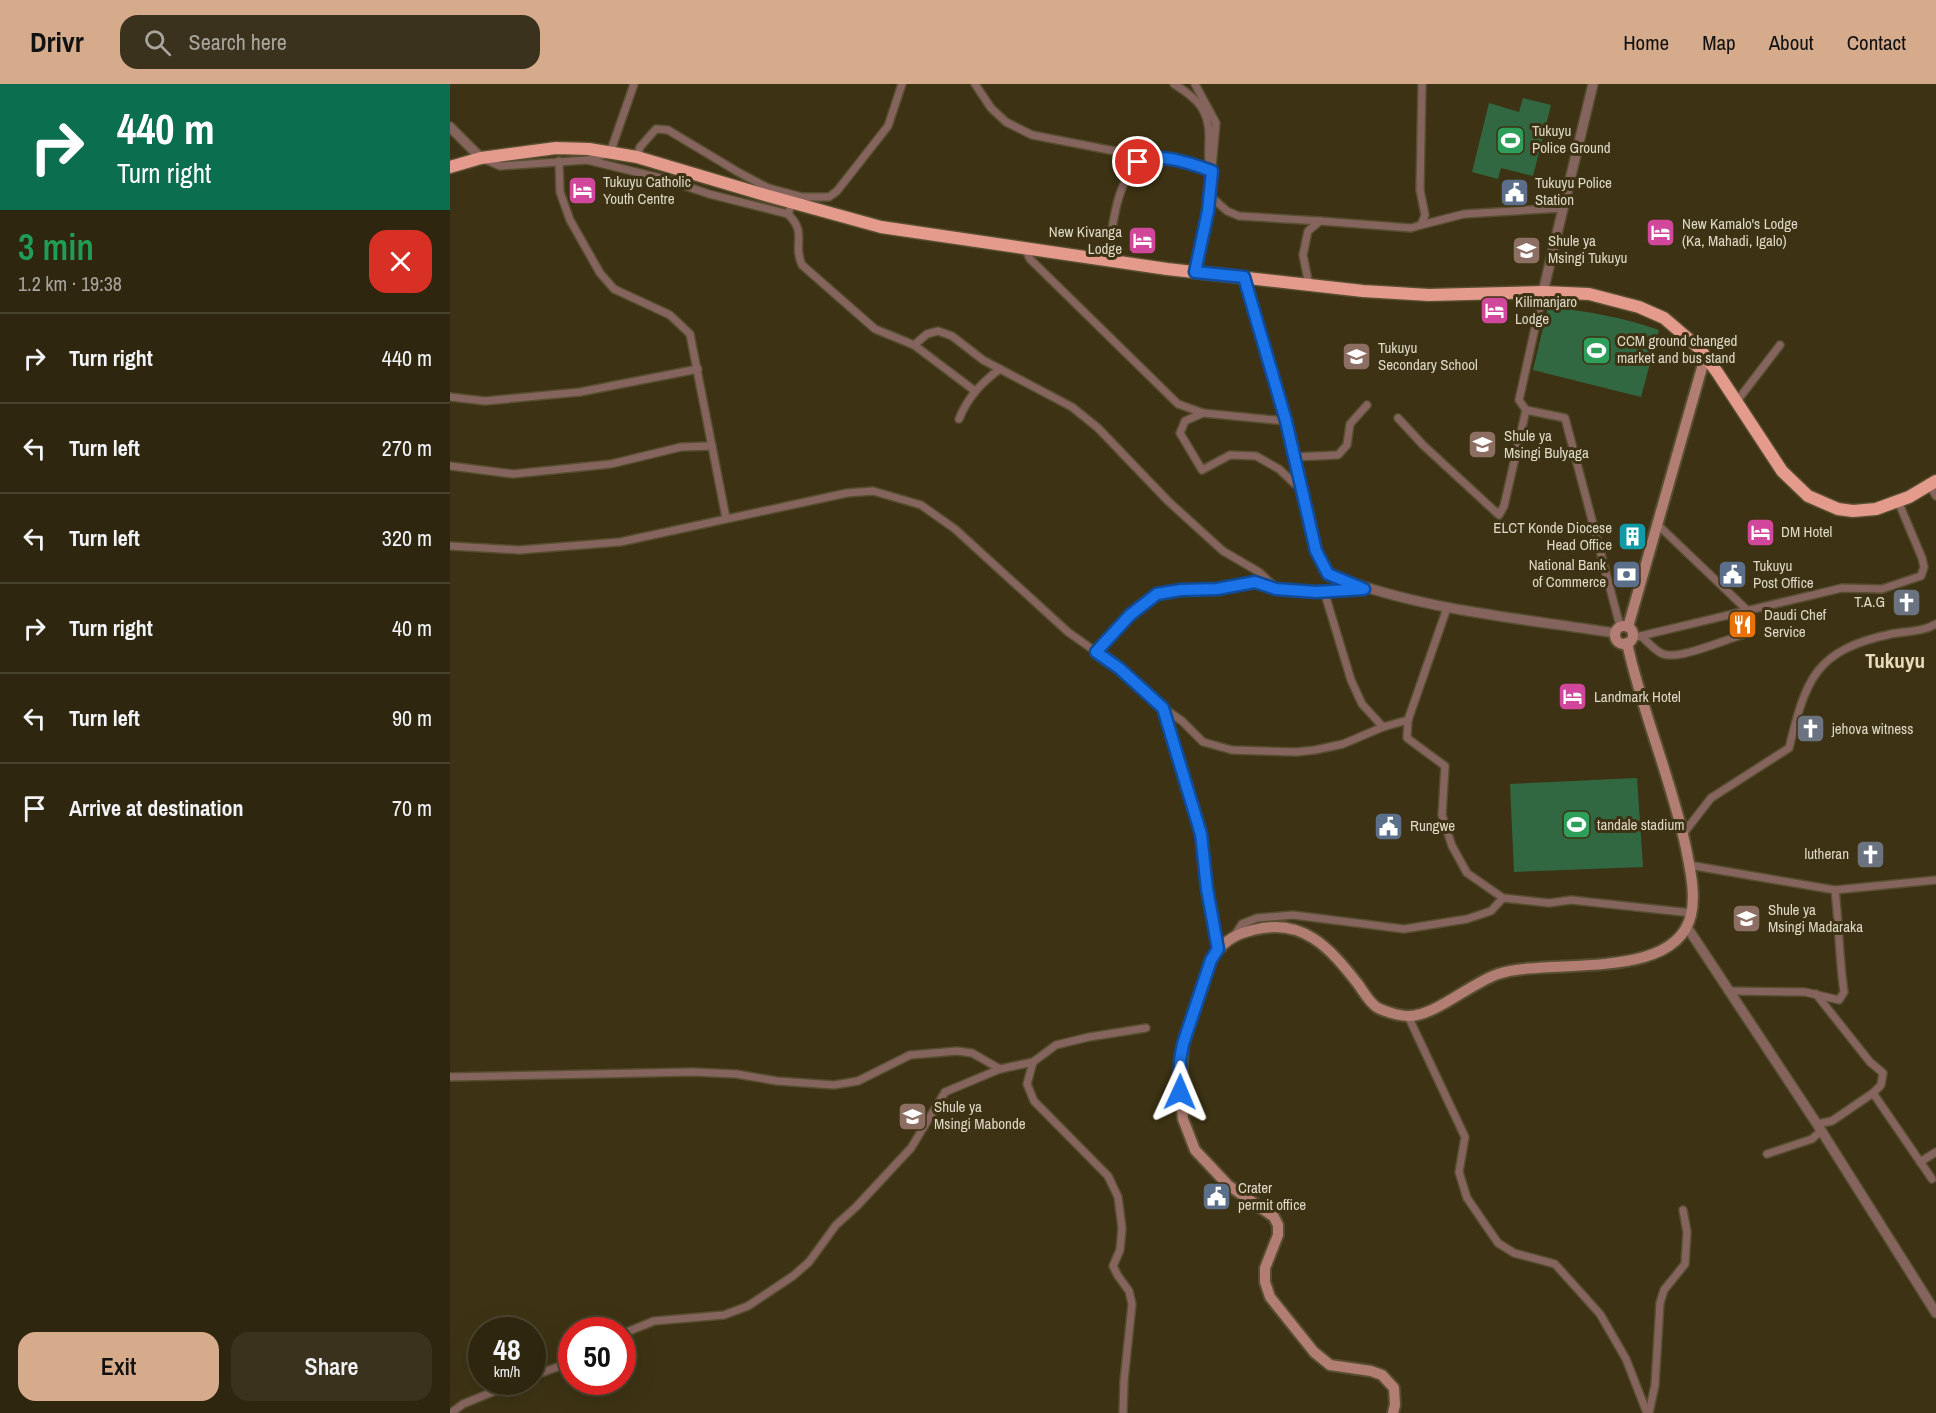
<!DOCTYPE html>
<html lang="en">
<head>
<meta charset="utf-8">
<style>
  body { margin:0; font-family:"Archivo Narrow",sans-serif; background:#3a321d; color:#f1f3f6; height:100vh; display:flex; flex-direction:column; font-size:22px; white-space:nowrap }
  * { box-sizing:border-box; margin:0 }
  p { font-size:20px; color:#a7a59e }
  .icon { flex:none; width:33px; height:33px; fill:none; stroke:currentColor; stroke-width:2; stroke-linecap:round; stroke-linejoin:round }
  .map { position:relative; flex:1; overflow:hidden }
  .sheet { display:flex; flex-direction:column; background:#2e260f; width:450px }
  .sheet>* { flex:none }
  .banner { background:#0b6e4f; color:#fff; overflow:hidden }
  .speed { position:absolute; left:18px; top:1233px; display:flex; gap:12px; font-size:30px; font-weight:700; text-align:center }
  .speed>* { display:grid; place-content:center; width:78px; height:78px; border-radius:50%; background:#2e260f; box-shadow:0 6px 24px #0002,0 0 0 2px #49432f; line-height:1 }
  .speed small { font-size:15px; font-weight:400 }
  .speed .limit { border:9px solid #d22; background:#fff; color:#111 }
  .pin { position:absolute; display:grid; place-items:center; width:51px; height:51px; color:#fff; margin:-26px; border:3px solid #fff; border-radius:50%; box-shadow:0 2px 6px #0007 }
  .me { position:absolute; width:66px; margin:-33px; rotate:1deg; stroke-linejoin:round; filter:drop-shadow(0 0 4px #0008) }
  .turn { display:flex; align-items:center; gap:21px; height:126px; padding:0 18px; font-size:27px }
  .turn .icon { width:78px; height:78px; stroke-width:2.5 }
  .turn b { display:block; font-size:42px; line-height:51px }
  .round { display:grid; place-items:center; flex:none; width:63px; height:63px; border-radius:18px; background:#3a321d }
  .summary { display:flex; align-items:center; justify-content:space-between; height:102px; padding:0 18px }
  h1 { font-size:36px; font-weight:600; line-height:45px; color:#1e9e55 }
  .primary-button { display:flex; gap:12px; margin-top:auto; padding:12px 18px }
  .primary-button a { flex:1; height:69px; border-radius:18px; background:#d6ab8b; color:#111; font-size:24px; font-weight:600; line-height:69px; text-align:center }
  .primary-button a+a { background:#3a321d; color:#f1f3f6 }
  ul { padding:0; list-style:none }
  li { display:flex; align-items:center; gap:18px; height:90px; padding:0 18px; border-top:2px solid #49432f }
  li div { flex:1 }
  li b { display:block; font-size:22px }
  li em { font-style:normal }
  header { display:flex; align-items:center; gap:36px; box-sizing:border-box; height:84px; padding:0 30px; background:#d6ab8b; color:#111 }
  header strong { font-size:28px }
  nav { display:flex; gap:33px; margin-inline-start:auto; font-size:21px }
  .search { width:420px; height:54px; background:#3a321d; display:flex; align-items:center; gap:15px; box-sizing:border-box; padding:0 21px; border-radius:18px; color:#a7a59e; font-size:22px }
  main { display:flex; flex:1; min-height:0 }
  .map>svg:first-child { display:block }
  .green { fill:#326841 }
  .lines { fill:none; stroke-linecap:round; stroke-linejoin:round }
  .minor-casing { stroke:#574e31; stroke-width:10 }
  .tertiary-casing { stroke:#574e31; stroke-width:12 }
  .secondary-casing { stroke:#574e31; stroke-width:14 }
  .trunk-casing { stroke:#574e31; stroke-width:15 }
  .minor { stroke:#85645d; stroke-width:7 }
  .tertiary { stroke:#85645d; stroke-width:9 }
  .secondary { stroke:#b27e73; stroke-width:10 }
  .trunk { stroke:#e49b8c; stroke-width:12 }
  .route-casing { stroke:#114b97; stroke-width:15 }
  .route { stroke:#1a73e8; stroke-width:10 }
  .labels { text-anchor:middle; stroke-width:6; stroke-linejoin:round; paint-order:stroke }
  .poi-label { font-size:15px; fill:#ded9c7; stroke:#3d3314; text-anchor:start }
  .district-label { font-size:21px; font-weight:bold; fill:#e8dcb9; stroke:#3d3314 }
</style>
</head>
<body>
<header>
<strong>Drivr</strong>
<div class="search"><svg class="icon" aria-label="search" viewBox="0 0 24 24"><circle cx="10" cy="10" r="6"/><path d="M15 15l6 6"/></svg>Search here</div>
<nav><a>Home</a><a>Map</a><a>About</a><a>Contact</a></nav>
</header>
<main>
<section class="sheet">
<div class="banner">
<div class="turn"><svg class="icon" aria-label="right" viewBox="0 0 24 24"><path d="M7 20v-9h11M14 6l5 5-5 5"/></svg><div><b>440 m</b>Turn right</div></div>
</div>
<div class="summary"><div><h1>3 min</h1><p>1.2 km · 19:38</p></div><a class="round" style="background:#d93025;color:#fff"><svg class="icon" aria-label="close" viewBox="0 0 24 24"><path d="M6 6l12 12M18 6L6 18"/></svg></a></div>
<ul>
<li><svg class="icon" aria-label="right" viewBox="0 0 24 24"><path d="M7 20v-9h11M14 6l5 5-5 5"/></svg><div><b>Turn right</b></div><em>440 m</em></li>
<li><svg class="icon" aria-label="left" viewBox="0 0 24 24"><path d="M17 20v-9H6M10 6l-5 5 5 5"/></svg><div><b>Turn left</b></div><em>270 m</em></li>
<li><svg class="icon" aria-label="left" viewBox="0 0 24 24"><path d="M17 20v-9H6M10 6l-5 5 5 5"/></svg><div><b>Turn left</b></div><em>320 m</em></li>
<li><svg class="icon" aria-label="right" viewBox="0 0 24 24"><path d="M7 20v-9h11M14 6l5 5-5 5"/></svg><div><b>Turn right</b></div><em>40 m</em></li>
<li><svg class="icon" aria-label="left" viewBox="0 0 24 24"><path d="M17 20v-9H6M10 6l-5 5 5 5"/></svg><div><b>Turn left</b></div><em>90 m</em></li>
<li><svg class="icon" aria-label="arrive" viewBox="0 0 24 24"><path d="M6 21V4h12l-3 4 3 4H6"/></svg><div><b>Arrive at destination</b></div><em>70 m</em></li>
</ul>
<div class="primary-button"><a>Exit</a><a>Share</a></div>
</section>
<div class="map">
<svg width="1486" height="1329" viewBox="0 0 1486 1329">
  <rect width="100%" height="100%" fill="#3d3314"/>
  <g class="green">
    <polygon points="1073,14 1101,21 1083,92 1051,84 1048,95 1022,88 1039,19 1069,28"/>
    <path d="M1098 223C1136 227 1172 233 1209 246L1191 313 1083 286Z"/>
    <polygon points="1187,694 1193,783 1064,788 1060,700"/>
  </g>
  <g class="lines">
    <defs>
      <g id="minor">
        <polyline points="525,0 541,24 556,38 582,51 696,73 737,77 762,87"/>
        <path d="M724 0C748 15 760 26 759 56 759 66 757 75 761 84"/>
        <polyline points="745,0 766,39 758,127 745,188"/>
        <polyline points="187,73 190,63 206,45 218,46 288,88 318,104"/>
        <polyline points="34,75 50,82 137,76 160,69 184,0"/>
        <polyline points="137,76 215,95 259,110 338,130"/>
        <polyline points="109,77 110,108 120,136 150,189 164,205 220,231 240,250 276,434"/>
        <polyline points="315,111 318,104 352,113 379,113 387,107 438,42 452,0"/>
        <polyline points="759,111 777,127 789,132 870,137"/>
        <path d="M342 119 338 130C358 150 342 159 352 181L425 245 464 261 525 307"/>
        <polyline points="971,141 1014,130 1113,124"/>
        <polyline points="574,163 580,175 728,320 753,329 835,337"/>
        <path d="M658 176C662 144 666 90 696 73"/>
        <polyline points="859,201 853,171 858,147 870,137 961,144 971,141 975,131 970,106 972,0"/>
        <polyline points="1093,208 1069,316 1076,326 1115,334 1170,542"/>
        <polyline points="464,261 477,250 488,247 502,252 533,276 622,323 648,344 718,417 773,467 809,488 827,505"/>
        <polyline points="0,313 35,317 130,308 248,285"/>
        <polyline points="1287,317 1330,261"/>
        <polyline points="753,329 735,337 730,349 752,386 780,371 806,372 829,385 845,400 851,401"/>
        <polyline points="948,334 973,361 1049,431 1054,422 1076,326"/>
        <path d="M509 335C518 313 531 299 550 285"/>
        <polyline points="844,373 888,371 897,361 900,340 917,321"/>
        <polyline points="0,382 63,390 161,380 231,363 262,362"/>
        <polyline points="1479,400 1486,412"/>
        <polyline points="0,462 69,466 170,458 397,409 423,407 471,421 505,445 618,548 669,584 713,624 732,637 753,658 782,666 846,668 865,666 893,660 933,643 958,636"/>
        <polyline points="874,507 901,596 912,620 933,643"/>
        <polyline points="997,524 958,636 957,654 995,682 992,731 1002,762 1017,789 1053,814 1099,819 1121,816 1242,829"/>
        <path d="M1191 552C1198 558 1205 567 1213 570 1229 576 1274 556 1292 551L1298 547 1297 526 1207 440"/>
        <polyline points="1182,554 1392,504 1432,505 1471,492 1474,483 1472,474 1448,417"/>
        <polyline points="646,568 680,531 707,510 731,506 767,505 805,498 827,505 866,508 914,505"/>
        <polyline points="713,624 751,750 757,805 768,865"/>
        <path d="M1233 750 1261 714 1339 664C1356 595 1365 566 1441 550 1457 547 1472 548 1486 540"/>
        <polyline points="1239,781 1385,806 1486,796"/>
        <polyline points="785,851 792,840 807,834 843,831 954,845 1017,835 1041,827 1053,814"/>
        <path d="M1278 907 1355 908 1389 916 1394 908C1389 874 1389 840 1385 806"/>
        <polyline points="1366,910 1420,978 1433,989 1431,1001 1423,1009 1382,1037 1367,1040"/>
        <polyline points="958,932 1015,1053 1009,1088 1017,1114 1048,1159 1064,1169 1105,1180 1150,1230 1176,1275 1197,1329"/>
        <polyline points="583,978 577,1000 584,1017 658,1092 668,1113 672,1144 670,1166 663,1182 668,1192 679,1207 682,1220 674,1297 673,1329"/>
        <polyline points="0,993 242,988 286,990 327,997 384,1001 408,997 460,971 507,967 522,969 550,985"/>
        <polyline points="1423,1009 1482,1095"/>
        <polyline points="1317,1070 1362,1055 1371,1047"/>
        <polyline points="1470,1078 1486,1068"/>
        <polyline points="172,1250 204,1237 274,1231 298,1222 343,1192 359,1178 386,1141 406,1123 461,1064 495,1008 550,985 583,978 606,961 639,953 696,944"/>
        <polyline points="82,1292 122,1278"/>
        <polyline points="1,1329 13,1320 67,1298"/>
        <polyline points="1199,1329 1205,1301 1210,1219 1214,1206 1235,1180 1237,1148 1233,1126"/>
      </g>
      <g id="tertiary">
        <polyline points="0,43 31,74"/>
        <path d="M794 193 835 337 866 467 878 490C969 526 1069 534 1165 549"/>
        <polyline points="1093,208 1143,0"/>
        <polyline points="1237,843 1367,1040 1486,1229"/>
      </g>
      <g id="secondary">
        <circle cx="1174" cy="551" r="9"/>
        <polyline points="1178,543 1255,273"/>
        <path d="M943 1329 945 1321 944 1304 932 1291 921 1287 880 1281 864 1268 820 1213 815 1198V1184L828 1151V1141L824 1133 778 1101 745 1066 733 1035 730 1008 733 961 761 876C771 859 784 850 803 846 853 833 880 864 908 900 913 907 920 920 928 924 936 928 950 932 959 932 985 932 1021 899 1048 890 1099 873 1225 899 1241 831 1246 810 1240 785 1236 764 1221 694 1192 628 1177 559"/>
      </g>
      <polyline id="trunk" points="0,83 31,74 106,64 139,65 187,73 315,111 431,143 717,185 913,207 979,211 1093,208 1139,210 1189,223 1214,234 1249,264 1267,288 1332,387 1358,412 1388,425 1403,427 1426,425 1459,413 1486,397"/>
    </defs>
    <use href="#minor" class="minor-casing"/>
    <use href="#tertiary" class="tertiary-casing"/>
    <use href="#secondary" class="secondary-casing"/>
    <use href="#trunk" class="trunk-casing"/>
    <use href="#minor" class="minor"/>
    <use href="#tertiary" class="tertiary"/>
    <use href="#secondary" class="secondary"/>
    <use href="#trunk" class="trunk"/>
  </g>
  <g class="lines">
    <defs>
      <path id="route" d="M688 78C707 67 742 80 762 87L758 127 745 188 794 193 836 337 866 467 878 490 914 505 866 508 826 505 805 498 767 505 731 506 707 510 680 531 646 568 669 584 713 624 751 750 757 805 768 865 761 876 733 960 730 976V1008"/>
    </defs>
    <use href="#route" class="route-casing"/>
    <use href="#route" class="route"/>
  </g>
  <defs>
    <symbol id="stadium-square" viewBox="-11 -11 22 22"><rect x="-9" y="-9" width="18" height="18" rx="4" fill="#2e9e5b" stroke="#3d3314"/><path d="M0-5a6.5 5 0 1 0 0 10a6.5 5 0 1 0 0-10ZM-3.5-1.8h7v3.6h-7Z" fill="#fff"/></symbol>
    <symbol id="hotel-square" viewBox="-11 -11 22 22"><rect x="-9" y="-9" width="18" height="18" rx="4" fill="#d1479c" stroke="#3d3314"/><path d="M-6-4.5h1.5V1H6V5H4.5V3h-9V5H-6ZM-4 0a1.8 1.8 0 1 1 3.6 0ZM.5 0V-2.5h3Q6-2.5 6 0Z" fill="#fff"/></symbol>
    <symbol id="civic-square" viewBox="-11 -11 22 22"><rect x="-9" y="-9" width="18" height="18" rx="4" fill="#5c6f8a" stroke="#3d3314"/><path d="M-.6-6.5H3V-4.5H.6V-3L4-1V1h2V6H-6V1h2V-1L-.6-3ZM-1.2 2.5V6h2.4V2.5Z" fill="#fff"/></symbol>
    <symbol id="school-square" viewBox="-11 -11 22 22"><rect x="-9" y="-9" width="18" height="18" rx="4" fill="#8d6e63" stroke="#3d3314"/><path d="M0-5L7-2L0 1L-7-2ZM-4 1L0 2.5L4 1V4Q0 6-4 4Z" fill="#fff"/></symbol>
    <symbol id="building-square" viewBox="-11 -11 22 22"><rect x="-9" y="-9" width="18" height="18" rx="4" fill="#0f9aa8" stroke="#3d3314"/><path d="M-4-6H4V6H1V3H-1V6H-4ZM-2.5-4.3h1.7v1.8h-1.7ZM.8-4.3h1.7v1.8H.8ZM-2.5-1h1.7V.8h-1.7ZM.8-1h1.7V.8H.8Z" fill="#fff"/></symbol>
    <symbol id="bank-square" viewBox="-11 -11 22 22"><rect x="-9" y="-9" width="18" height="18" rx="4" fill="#5c6f8a" stroke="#3d3314"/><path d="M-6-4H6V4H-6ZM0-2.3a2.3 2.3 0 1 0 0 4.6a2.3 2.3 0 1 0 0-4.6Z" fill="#fff"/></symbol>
    <symbol id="church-square" viewBox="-11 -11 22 22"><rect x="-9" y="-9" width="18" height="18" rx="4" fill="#6b7280" stroke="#3d3314"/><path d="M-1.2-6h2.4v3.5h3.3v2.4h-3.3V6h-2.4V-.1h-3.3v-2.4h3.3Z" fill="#fff"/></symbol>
    <symbol id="restaurant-square" viewBox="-11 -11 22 22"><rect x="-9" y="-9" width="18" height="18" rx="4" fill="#e8710a" stroke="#3d3314"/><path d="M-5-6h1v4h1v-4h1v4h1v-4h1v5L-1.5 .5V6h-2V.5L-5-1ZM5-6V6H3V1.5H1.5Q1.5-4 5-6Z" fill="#fff"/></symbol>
  </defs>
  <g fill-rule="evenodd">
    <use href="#stadium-square" x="1044" y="40" width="33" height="33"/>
    <use href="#hotel-square" x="116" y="90" width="33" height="33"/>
    <use href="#civic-square" x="1048" y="92" width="33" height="33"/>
    <use href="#hotel-square" x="1194" y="132" width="33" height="33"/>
    <use href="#hotel-square" x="676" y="140" width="33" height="33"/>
    <use href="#school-square" x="1060" y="150" width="33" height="33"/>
    <use href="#hotel-square" x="1028" y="210" width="33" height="33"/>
    <use href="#stadium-square" x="1130" y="250" width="33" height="33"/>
    <use href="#school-square" x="890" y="256" width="33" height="33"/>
    <use href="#school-square" x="1016" y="344" width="33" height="33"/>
    <use href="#hotel-square" x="1294" y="432" width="33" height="33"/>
    <use href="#building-square" x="1166" y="436" width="33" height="33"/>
    <use href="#bank-square" x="1160" y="474" width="33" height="33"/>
    <use href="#civic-square" x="1266" y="474" width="33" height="33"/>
    <use href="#church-square" x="1440" y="502" width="33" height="33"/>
    <use href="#restaurant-square" x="1276" y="524" width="33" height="33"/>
    <use href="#hotel-square" x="1106" y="596" width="33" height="33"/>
    <use href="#church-square" x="1344" y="628" width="33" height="33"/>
    <use href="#stadium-square" x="1110" y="724" width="33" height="33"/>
    <use href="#civic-square" x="922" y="726" width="33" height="33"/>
    <use href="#church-square" x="1404" y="754" width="33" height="33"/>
    <use href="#school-square" x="1280" y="818" width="33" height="33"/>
    <use href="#school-square" x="446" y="1016" width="33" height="33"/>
    <use href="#civic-square" x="750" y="1096" width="33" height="33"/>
  </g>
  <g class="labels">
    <g class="poi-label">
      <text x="1082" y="52">Tukuyu<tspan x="1082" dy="17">Police Ground</tspan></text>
      <text x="153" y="103">Tukuyu Catholic<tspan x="153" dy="17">Youth Centre</tspan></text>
      <text x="1085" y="104">Tukuyu Police<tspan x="1085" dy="17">Station</tspan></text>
      <text x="1232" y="145">New Kamalo's Lodge<tspan x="1232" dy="17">(Ka, Mahadi, Igalo)</tspan></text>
      <text x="672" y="153" text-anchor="end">New Kivanga<tspan x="672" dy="17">Lodge</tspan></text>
      <text x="1098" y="162">Shule ya<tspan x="1098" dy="17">Msingi Tukuyu</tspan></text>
      <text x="1065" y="223">Kilimanjaro<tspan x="1065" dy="17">Lodge</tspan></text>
      <text x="1167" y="262">CCM ground changed<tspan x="1167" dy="17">market and bus stand</tspan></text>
      <text x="928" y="269">Tukuyu<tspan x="928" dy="17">Secondary School</tspan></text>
      <text x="1054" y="357">Shule ya<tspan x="1054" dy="17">Msingi Bulyaga</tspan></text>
      <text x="1162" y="449" text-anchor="end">ELCT Konde Diocese<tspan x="1162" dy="17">Head Office</tspan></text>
      <text x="1331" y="453">DM Hotel</text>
      <text x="1156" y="486" text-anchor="end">National Bank<tspan x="1156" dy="17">of Commerce</tspan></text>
      <text x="1303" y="487">Tukuyu<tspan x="1303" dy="17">Post Office</tspan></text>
      <text x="1435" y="523" text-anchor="end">T.A.G</text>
      <text x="1314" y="536">Daudi Chef<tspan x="1314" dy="17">Service</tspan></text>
      <text x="1144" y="618">Landmark Hotel</text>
      <text x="1382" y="650">jehova witness</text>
      <text x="1147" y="746">tandale stadium</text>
      <text x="960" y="747">Rungwe</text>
      <text x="1399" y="775" text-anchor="end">lutheran</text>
      <text x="1318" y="831">Shule ya<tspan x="1318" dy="17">Msingi Madaraka</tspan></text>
      <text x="484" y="1028">Shule ya<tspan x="484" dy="17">Msingi Mabonde</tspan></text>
      <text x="788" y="1109">Crater<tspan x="788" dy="17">permit office</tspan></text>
    </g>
    <g class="district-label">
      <text x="1445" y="584">Tukuyu</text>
    </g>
  </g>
</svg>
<div class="speed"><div>48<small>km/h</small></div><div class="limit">50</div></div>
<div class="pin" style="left:688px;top:78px;background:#d93025"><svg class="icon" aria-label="arrive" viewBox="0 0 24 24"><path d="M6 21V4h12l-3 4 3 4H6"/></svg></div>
<svg class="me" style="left:730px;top:1008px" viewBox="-20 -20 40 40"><path d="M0-17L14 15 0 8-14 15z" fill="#1a73e8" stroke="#fff" stroke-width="4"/></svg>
</div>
</main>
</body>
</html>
